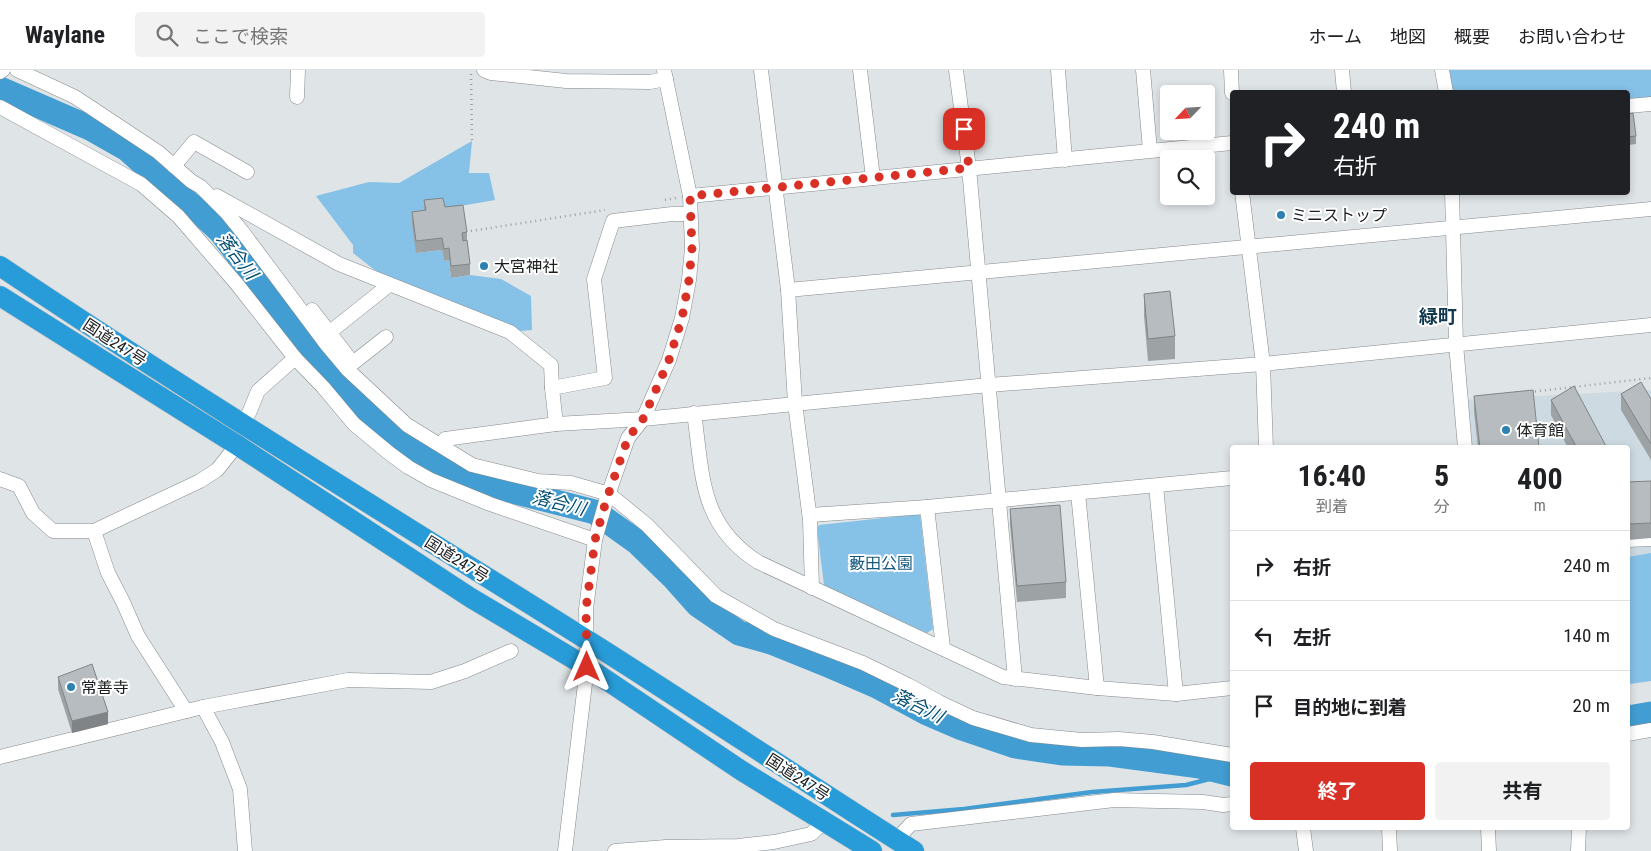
<!DOCTYPE html>
<html lang="ja">
<head>
<meta charset="utf-8">
<style>
  body { margin:0; font-family:"Roboto Condensed","Noto Sans JP",sans-serif; background:#f2f2f2; color:#202124; height:100vh; display:flex; flex-direction:column; font-size:19px; white-space:nowrap }
  * { box-sizing:border-box; margin:0 }
  p { font-size:16px; color:#757577 }
  .icon { flex:none; width:28px; height:28px; fill:none; stroke:currentColor; stroke-width:2; stroke-linecap:round; stroke-linejoin:round }
  .map { position:relative; flex:1; overflow:hidden }
  .drawer { position:absolute; left:1230px; top:375px; width:400px; height:385px; display:flex; flex-direction:column; background:#fff; border-radius:5px; box-shadow:0 2px 8px #0003 }
  .drawer>* { flex:none }
  .hud { position:absolute; left:1230px; top:20px; width:400px; height:105px; border-radius:5px; box-shadow:0 2px 8px #0003; background:#202124; color:#fff; overflow:hidden }
  .needle { width:32px; rotate:245deg }
  .tools { position:absolute; left:1160px; top:15px; display:grid; gap:10px }
  .tools a { display:grid; place-items:center; width:55px; height:55px; border-radius:5px; background:#fff; box-shadow:0 2px 8px #0003; font-size:25px }
  .pin { position:absolute; display:grid; place-items:center; width:42px; height:42px; color:#fff; margin:-21px; border-radius:10px; box-shadow:0 2px 8px #0006 }
  .me { position:absolute; width:55px; margin:-28px; rotate:0deg; stroke-linejoin:round; filter:drop-shadow(0 0 4px #0008) }
  .turn { display:flex; align-items:center; gap:18px; height:105px; padding:0 20px; font-size:22px }
  .turn .icon { width:65px; height:65px; stroke-width:2.5 }
  .turn b { display:block; font-size:35px; line-height:42px }
  .eta { display:flex; justify-content:space-evenly; align-items:center; height:85px; text-align:center }
  .eta b { font-size:30px; font-weight:700; line-height:35px }
  .primary-button { display:flex; gap:10px; margin-top:auto; padding:10px 20px }
  .primary-button a { flex:1; height:58px; border-radius:5px; background:#d93025; color:#fff; font-size:20px; font-weight:700; line-height:58px; text-align:center }
  .primary-button a+a { background:#f2f2f2; color:#202124 }
  ul { padding:0; list-style:none }
  li { display:flex; align-items:center; gap:15px; height:70px; padding:0 20px; border-top:1px solid #e0e0e0 }
  li div { flex:1 }
  li b { display:block; font-size:19px }
  li em { font-style:normal }
  header { display:flex; align-items:center; gap:30px; box-sizing:border-box; height:70px; padding:0 25px; background:#fff; border-bottom:1px solid #e0e0e0 }
  header strong { font-size:24px }
  nav { display:flex; gap:28px; margin-inline-start:auto; font-size:18px }
  .search { width:350px; height:45px; background:#f2f2f2; display:flex; align-items:center; gap:12px; box-sizing:border-box; padding:0 18px; border-radius:5px; color:#757577; font-size:19px }
  .map>svg:first-child { display:block }
  .built { fill:#cedae2 }
  .green { fill:#86c1e8 }
  .lines { fill:none; stroke-linecap:round; stroke-linejoin:round }
  .stream { stroke:#429dd2; stroke-width:4.5 }
  .river { stroke:#429dd2; stroke-width:25 }
  .minor-casing { stroke:#858a8d; stroke-width:15 }
  .highway-casing { stroke:#bfc0c0; stroke-width:21 }
  .path { stroke:#9b9fa1; stroke-width:2.5; stroke-dasharray:1 4; stroke-linecap:butt }
  .minor { stroke:#fff; stroke-width:14 }
  .highway { stroke:#289cd9; stroke-width:20 }
  .wall { fill:#9da2a5 }
  .shaded-wall { fill:#808486 }
  .building { fill:#b7bcc0; stroke:#808486 }
  .route { stroke:#d93025; stroke-width:9; stroke-dasharray:0 16.2 }
  .poi-dot { fill:#2c81b0; stroke:#fff; stroke-width:2 }
  .labels { text-anchor:middle; stroke-width:4; stroke-linejoin:round; paint-order:stroke }
  .poi-label { font-size:16px; fill:#1b1d1e; stroke:#fff; text-anchor:start }
  .street-label { font-size:16px; fill:#1b1d1e; stroke:#fff }
  .park-label { font-size:16px; fill:#16597e; stroke:#fff }
  .water-label { font-size:18px; font-style:italic; fill:#024e72; stroke:#fff }
  .quarter-label { font-size:19px; font-weight:bold; fill:#10384f; stroke:#fff }
</style>
</head>
<body>
<header>
<strong>Waylane</strong>
<div class="search"><svg class="icon" aria-label="search" viewBox="0 0 24 24"><circle cx="10" cy="10" r="6"/><path d="M15 15l6 6"/></svg>ここで検索</div>
<nav><a>ホーム</a><a>地図</a><a>概要</a><a>お問い合わせ</a></nav>
</header>
<div class="map">
<svg width="1651" height="781" viewBox="0 0 1651 781">
  <rect width="100%" height="100%" fill="#dfe4e7"/>
  <polygon class="built" points="1651,320 1651,611 1628,615 1628,378 1470,377 1462,330"/>
  <g class="green">
    <polygon points="1442,0 1651,0 1651,34 1628,36 1628,22 1446,22"/>
    <polygon points="472,71 469,103 489,103 495,130 443,139 416,183 442,180 444,191 449,190 451,208 470,205 501,209 531,226 532,260 510,262 399,219 353,183 353,175 316,126 369,112 399,113"/>
    <polygon points="920,444 933,559 927,563 824,515 817,459 819,455"/>
    <polygon points="1651,483 1651,611 1628,614 1628,487"/>
  </g>
  <g class="lines">
    <polyline class="stream" points="893,745 964,739 1092,722 1186,715 1229,704"/>
    <g class="river">
      <polyline points="0,19 90,58 127,79 181,127 204,146 221,162 335,313 396,367 433,393 481,413 595,442 637,472 673,507 698,535 739,563 771,572 828,595 877,616 927,643 962,658 1015,676 1062,683 1110,684 1200,696 1232,704"/>
      <polyline points="1628,648 1651,644"/>
    </g>
    <defs>
      <g id="minor">
        <polyline points="17,0 75,27 158,82 191,111 201,117 227,143 244,164 327,275 348,300 407,355 472,395 538,411 571,413 609,424 647,455 716,526 774,559 863,593 908,615 939,632 973,648 1031,665 1082,670 1119,669 1153,672 1232,685"/>
        <polyline points="484,0 491,3 566,11 650,12 666,9"/>
        <polyline points="761,0 788,220 795,333 810,450 812,518"/>
        <polyline points="860,0 873,108"/>
        <polyline points="956,0 969,98 1015,609"/>
        <polyline points="1058,0 1065,90"/>
        <polyline points="1143,0 1150,80"/>
        <polyline points="1231,0 1232,23"/>
        <polyline points="1342,0 1344,22"/>
        <polyline points="1442,0 1446,22"/>
        <polyline points="0,2 3,0"/>
        <polyline points="297,27 298,0"/>
        <polyline points="1628,36 1651,34"/>
        <polyline points="0,37 141,114 178,146 236,213 295,288 323,317 354,354 389,383 408,397 431,410 490,434 595,470"/>
        <polyline points="174,96 194,72 247,102"/>
        <polyline points="1242,122 1263,294 1266,378"/>
        <polyline points="1452,122 1456,274 1465,378"/>
        <polyline points="217,126 339,194 510,262 551,295 552,318"/>
        <polyline points="690,126 1232,73"/>
        <polyline points="788,220 1651,139"/>
        <polyline points="312,240 353,293 386,267"/>
        <polyline points="330,262 389,215"/>
        <path d="M694 343C703 405 699 454 758 492L1003 607 1097 618 1176 624 1232 618"/>
        <polyline points="242,353 249,343 258,321 295,288"/>
        <polyline points="556,354 552,318 605,308 594,209 613,151 672,144 690,144"/>
        <polyline points="445,369 556,354 643,349 989,315 1263,294 1651,255"/>
        <polyline points="0,409 19,416 33,443 53,461 94,461 200,411 217,400 237,375"/>
        <polyline points="1156,416 1176,624"/>
        <polyline points="1078,423 1097,618"/>
        <polyline points="927,437 943,578"/>
        <polyline points="810,445 927,437 1232,408"/>
        <polyline points="94,461 108,503 123,532 138,566 186,641"/>
        <polyline points="1628,470 1651,469"/>
        <polyline points="203,637 222,672 240,719 245,781"/>
        <polyline points="1628,664 1651,660"/>
        <polyline points="0,687 203,637 348,610 431,612 465,601 511,581"/>
        <polyline points="1303,758 1306,781"/>
        <polyline points="1389,758 1390,781"/>
        <polyline points="1488,758 1489,781"/>
        <polyline points="896,770 911,754 1114,730 1203,732 1223,735 1232,734"/>
        <polyline points="565,781 587,597 586,539 595,470 606,431 628,368 643,349 669,290 682,248 689,210 692,178 690,126 664,0"/>
        <polyline points="615,781 666,777 738,776 774,772 811,764 825,751"/>
        <polyline points="1578,781 1579,758"/>
      </g>
      <g id="highway">
        <path d="M0 196C192 325 388 445 584 568 695 638 803 711 914 781"/>
        <polyline points="0,226 237,375 471,528 587,597 742,701 872,781"/>
      </g>
    </defs>
    <use href="#minor" class="minor-casing"/>
    <use href="#highway" class="highway-casing"/>
    <g class="path">
      <polyline points="471,4 472,71"/>
      <polyline points="665,130 676,128"/>
      <polyline points="471,161 605,140"/>
      <polyline points="1530,322 1651,308"/>
    </g>
    <use href="#minor" class="minor"/>
    <use href="#highway" class="highway"/>
  </g>
  <g class="wall">
    <polygon points="1628,44 1636,66 1636,74 1628,75"/>
    <polygon points="424,130 445,137 467,162 467,170 470,194 470,205 451,208 449,190 444,191 442,180 416,183 412,154 412,142 424,140"/>
    <polygon points="1144,224 1175,266 1175,289 1148,291 1144,246"/>
    <polygon points="1621,324 1651,329 1651,390 1621,340"/>
    <polygon points="1474,326 1539,378 1478,378 1474,342"/>
    <polygon points="1551,330 1607,378 1568,378 1551,345"/>
    <polygon points="1651,411 1651,468 1628,470 1628,412"/>
    <polygon points="1010,439 1066,512 1066,528 1017,532 1010,455"/>
    <polygon points="58,607 108,654 72,663 58,619"/>
  </g>
  <polygon class="shaded-wall" points="108,642 108,654 72,663 72,651"/>
  <g class="building">
    <polygon points="1633,43 1636,66 1628,67 1628,44"/>
    <polygon points="443,128 445,137 463,135 467,162 462,163 463,171 467,170 470,194 451,196 449,178 444,179 442,168 416,171 412,142 426,140 424,130"/>
    <polygon points="1170,221 1175,266 1148,269 1144,224"/>
    <polygon points="1641,312 1651,329 1651,374 1621,324"/>
    <polygon points="1574,316 1607,378 1577,378 1551,330"/>
    <polygon points="1533,320 1539,378 1480,378 1474,326"/>
    <polygon points="1651,411 1651,453 1628,454 1628,412"/>
    <polygon points="1060,435 1066,512 1017,516 1010,439"/>
    <polygon points="92,594 108,642 72,651 58,607"/>
  </g>
  <g class="lines">
    <polyline class="route" points="587,597 586,539 595,470 606,431 628,368 643,349 669,290 682,248 689,210 692,178 690,126 969,98 964,59"/>
  </g>
  <g class="poi-dot">
    <circle cx="1281" cy="145" r="5"/>
    <circle cx="484" cy="196" r="5"/>
    <circle cx="1506" cy="360" r="5"/>
    <circle cx="71" cy="617" r="5"/>
  </g>
  <g class="labels">
    <g class="poi-label">
      <text x="1291" y="151">ミニストップ</text>
      <text x="494" y="202">大宮神社</text>
      <text x="1516" y="366">体育館</text>
      <text x="81" y="623">常善寺</text>
    </g>
    <g class="street-label">
      <text transform="translate(115 272) rotate(33)" y="6">国道247号</text>
      <text transform="translate(457 489) rotate(32)" y="6">国道247号</text>
      <text transform="translate(798 707) rotate(33)" y="6">国道247号</text>
    </g>
    <g class="park-label">
      <text x="881" y="499">藪田公園</text>
    </g>
    <g class="water-label">
      <text transform="translate(237 186) rotate(52)" y="6">落合川</text>
      <text transform="translate(559 433) rotate(14)" y="6">落合川</text>
      <text transform="translate(918 636) rotate(26)" y="6">落合川</text>
    </g>
    <g class="quarter-label">
      <text x="1438" y="253">緑町</text>
    </g>
  </g>
</svg>
<div class="tools">
<a><svg class="needle" viewBox="-14 -14 28 28"><path d="M0-13l5 13h-10z" fill="#e53935"/><path d="M0 13l5-13h-10z" fill="#757577"/></svg></a>
<a><svg class="icon" aria-label="search" viewBox="0 0 24 24"><circle cx="10" cy="10" r="6"/><path d="M15 15l6 6"/></svg></a>
</div>
<div class="pin" style="left:964px;top:59px;background:#d93025"><svg class="icon" aria-label="arrive" viewBox="0 0 24 24"><path d="M6 21V4h12l-3 4 3 4H6"/></svg></div>
<svg class="me" style="left:587px;top:597px" viewBox="-20 -20 40 40"><path d="M0-17L14 15 0 8-14 15z" fill="#d93025" stroke="#fff" stroke-width="4"/></svg>
<div class="hud">
<div class="turn"><svg class="icon" aria-label="right" viewBox="0 0 24 24"><path d="M7 20v-9h11M14 6l5 5-5 5"/></svg><div><b>240 m</b>右折</div></div>
</div>
<section class="drawer">
<div class="eta">
<div><b>16:40</b><p>到着</p></div>
<div><b>5</b><p>分</p></div>
<div><b>400</b><p>m</p></div>
</div>
<ul>
<li><svg class="icon" aria-label="right" viewBox="0 0 24 24"><path d="M7 20v-9h11M14 6l5 5-5 5"/></svg><div><b>右折</b></div><em>240 m</em></li>
<li><svg class="icon" aria-label="left" viewBox="0 0 24 24"><path d="M17 20v-9H6M10 6l-5 5 5 5"/></svg><div><b>左折</b></div><em>140 m</em></li>
<li><svg class="icon" aria-label="arrive" viewBox="0 0 24 24"><path d="M6 21V4h12l-3 4 3 4H6"/></svg><div><b>目的地に到着</b></div><em>20 m</em></li>
</ul>
<div class="primary-button"><a>終了</a><a>共有</a></div>
</section>
</div>
</body>
</html>
